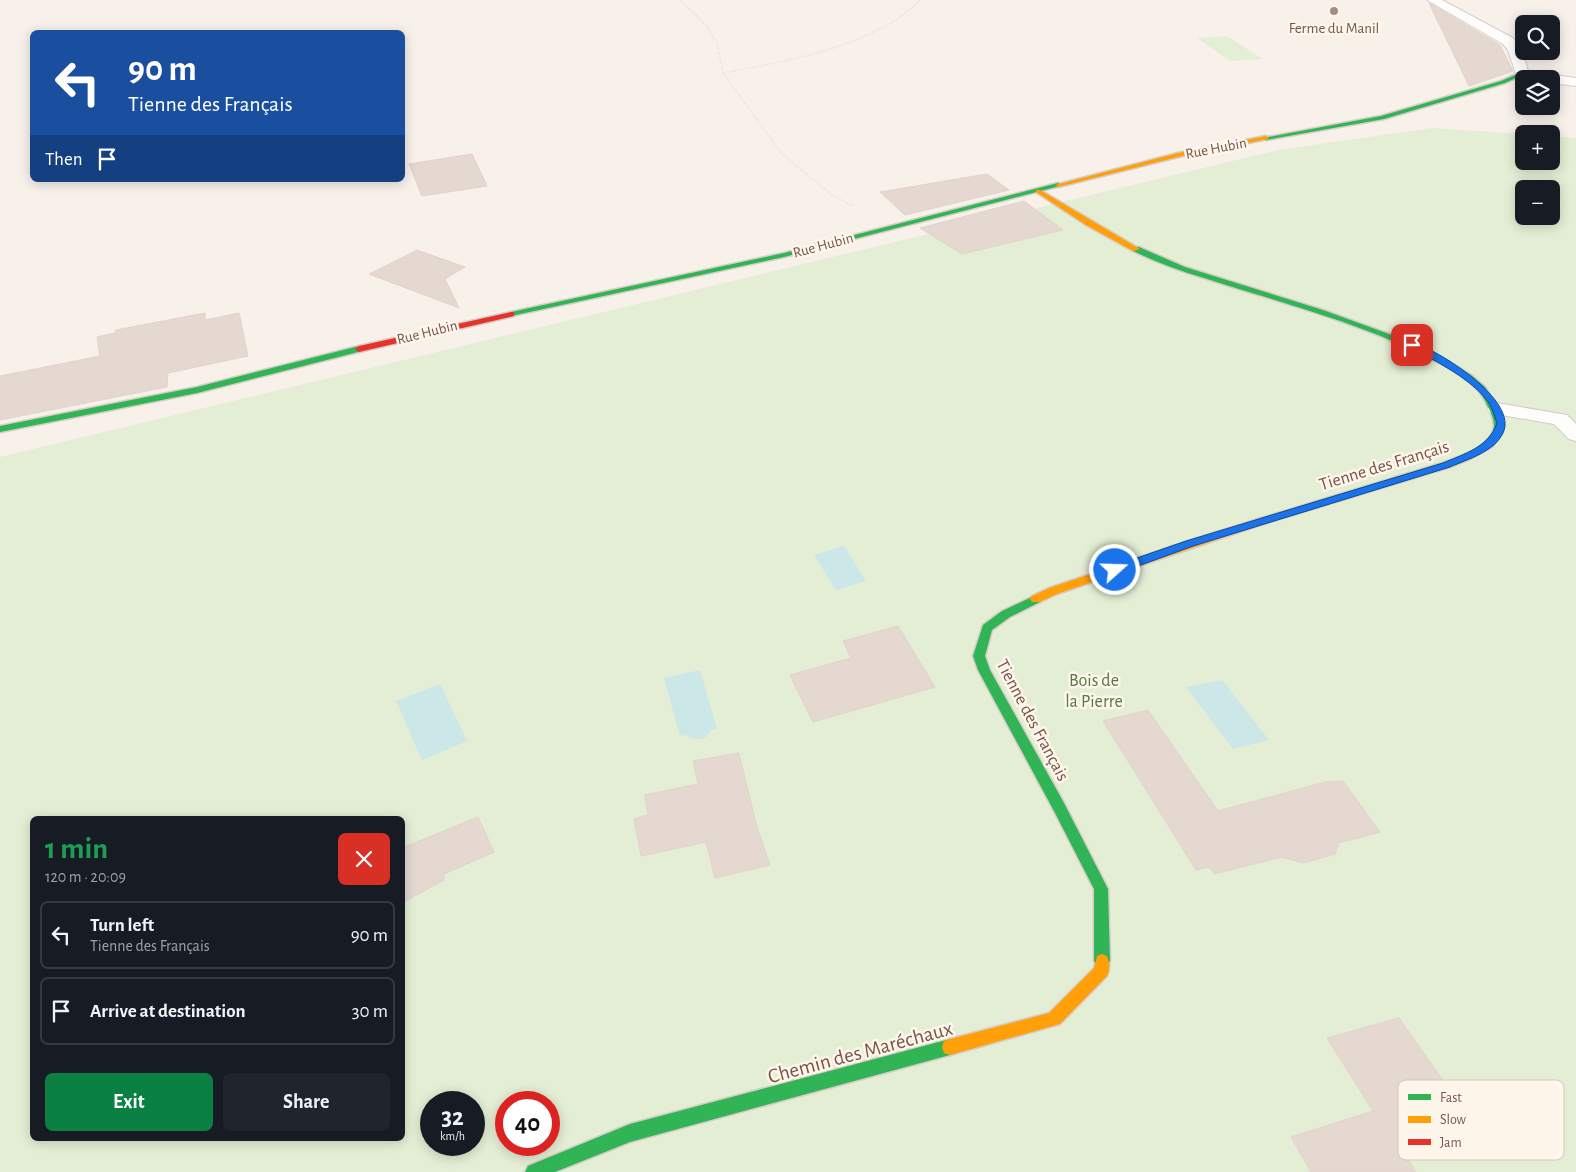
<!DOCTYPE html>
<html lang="en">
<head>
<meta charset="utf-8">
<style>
  body { margin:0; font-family:"Alegreya Sans",sans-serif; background:#20242c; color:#f1f3f6; height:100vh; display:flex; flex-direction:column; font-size:19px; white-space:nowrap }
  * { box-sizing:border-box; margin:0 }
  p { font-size:16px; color:#9ea1a6 }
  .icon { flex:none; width:28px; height:28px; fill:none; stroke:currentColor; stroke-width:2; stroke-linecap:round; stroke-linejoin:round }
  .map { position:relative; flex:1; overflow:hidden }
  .details { position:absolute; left:30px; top:816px; width:375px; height:325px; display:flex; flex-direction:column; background:#171b24; border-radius:8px; box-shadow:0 2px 12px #0003 }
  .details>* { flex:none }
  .guide { position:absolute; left:30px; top:30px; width:375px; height:152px; border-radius:8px; box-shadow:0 2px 12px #0003; background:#1a4fa0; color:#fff; overflow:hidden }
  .controls { position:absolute; left:1515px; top:15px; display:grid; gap:10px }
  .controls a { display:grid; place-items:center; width:45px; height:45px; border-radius:8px; background:#171b24; box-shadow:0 2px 12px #0003; font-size:25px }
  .speed { position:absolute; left:420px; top:1091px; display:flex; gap:10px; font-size:25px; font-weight:700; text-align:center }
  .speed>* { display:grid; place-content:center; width:65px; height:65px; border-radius:50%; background:#171b24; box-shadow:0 2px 12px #0003; line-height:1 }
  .speed small { font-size:12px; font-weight:400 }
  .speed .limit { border:8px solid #d22; background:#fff; color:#111 }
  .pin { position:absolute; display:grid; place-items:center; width:42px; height:42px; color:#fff; margin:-21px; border-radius:10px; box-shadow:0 2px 8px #0006 }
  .me { position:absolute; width:55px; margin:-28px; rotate:70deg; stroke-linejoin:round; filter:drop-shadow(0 0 4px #0008) }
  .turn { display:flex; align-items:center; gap:18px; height:105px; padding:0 15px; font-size:22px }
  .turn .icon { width:65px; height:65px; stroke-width:2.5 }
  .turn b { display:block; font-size:35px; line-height:42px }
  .then { display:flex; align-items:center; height:48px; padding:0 15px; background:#0003; gap:10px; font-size:19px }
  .round { display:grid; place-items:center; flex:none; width:52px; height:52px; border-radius:8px; background:#20242c }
  .overview { display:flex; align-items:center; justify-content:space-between; height:85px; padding:0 15px }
  h1 { font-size:30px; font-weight:600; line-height:38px; color:#1e9e55 }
  .action { display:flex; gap:10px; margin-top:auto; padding:10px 15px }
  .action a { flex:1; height:58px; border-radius:8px; background:#0b8043; color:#fff; font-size:20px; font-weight:600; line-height:58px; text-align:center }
  .action a+a { background:#20242c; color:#f1f3f6 }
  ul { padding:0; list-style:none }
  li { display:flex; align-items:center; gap:15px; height:68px; margin:0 10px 8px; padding:0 5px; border:2px solid #363941; border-radius:8px }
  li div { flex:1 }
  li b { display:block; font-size:19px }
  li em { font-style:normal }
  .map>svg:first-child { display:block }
  .green { fill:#e4eed4; fill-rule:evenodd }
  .water { fill:#cbe7e8 }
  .building { fill:#e4d8d1; stroke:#e0d3cc }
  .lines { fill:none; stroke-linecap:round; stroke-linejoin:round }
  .lane-casing { stroke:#d6ccc6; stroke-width:2 }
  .street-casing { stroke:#d6ccc6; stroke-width:2 }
  .fast-casing { stroke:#d6ccc6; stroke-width:3 }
  .slow-casing { stroke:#d6ccc6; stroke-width:3 }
  .jam-casing { stroke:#d6ccc6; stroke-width:3 }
  .path { stroke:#dad0cd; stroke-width:2; stroke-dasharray:0.5 2; stroke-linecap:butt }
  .lane { fill:#fefdfc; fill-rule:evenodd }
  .street { fill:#fefdfc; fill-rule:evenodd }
  .fast { fill:#30b455; fill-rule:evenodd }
  .slow { fill:#ff9f0a; fill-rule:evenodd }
  .jam { fill:#e5322d; fill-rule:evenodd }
  .route { fill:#1a73e8; stroke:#114b97 }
  .poi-dot { fill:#a38c81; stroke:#fff6eb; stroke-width:2 }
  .labels { text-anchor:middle; stroke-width:5; stroke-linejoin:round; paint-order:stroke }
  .far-poi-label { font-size:15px; fill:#765649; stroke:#fff6eb }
  .far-street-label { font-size:15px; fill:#765649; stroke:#fff6eb }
  .street-label { font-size:18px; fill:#765649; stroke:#fff6eb }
  .park-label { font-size:18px; fill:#567c41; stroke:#fff6eb }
  .near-street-label { font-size:21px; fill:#765649; stroke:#fff6eb }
  .key { fill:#fff6eb; stroke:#d6c6ba; stroke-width:1 }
  .key-label { font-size:14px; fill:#765649 }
</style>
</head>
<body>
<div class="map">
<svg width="1576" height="1172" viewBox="0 0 1576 1172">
  <rect width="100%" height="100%" fill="#f7f1ea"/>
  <g class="green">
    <polygon points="1227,36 1262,59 1230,61 1197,38"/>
    <path d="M1432 128 1524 134V161H1551V136L1576 138V1172H0V457L1278 150ZM1524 189H1551V216H1524ZM32 819H402V1139H32ZM431 1102H474V1145H431ZM506 1102H549V1145H506Z"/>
  </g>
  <g class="water">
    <polygon points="844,546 866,581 836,590 814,555"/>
    <path d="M700 670 717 729 711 730C705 742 696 741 686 735L680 736 664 678Z"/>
    <polygon points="1222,680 1269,740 1233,749 1186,687"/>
    <polygon points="440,684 467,741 422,760 396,701"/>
  </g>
  <g class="building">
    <polygon points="1429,3 1500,45 1513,71 1469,86"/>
    <polygon points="472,154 487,186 422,196 409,164"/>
    <polygon points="987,174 1009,190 905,215 880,192"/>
    <polygon points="1024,201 1063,230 962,254 920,228"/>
    <polygon points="417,250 465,267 445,279 459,308 369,274"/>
    <polygon points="205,313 205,320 239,313 248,356 168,373 167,387 0,420 0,376 100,356 97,337 115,333 116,330"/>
    <polygon points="898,626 935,687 813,722 790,675 851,658 843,641"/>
    <polygon points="1148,710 1218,811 1325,782 1343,781 1380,832 1339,843 1335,854 1304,863 1282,857 1215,874 1209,867 1196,870 1103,721"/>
    <polygon points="739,753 757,827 770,865 715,878 706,842 641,856 634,819 648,815 645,795 698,784 693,761"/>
    <polygon points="478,817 494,852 444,874 444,880 402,903 402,848"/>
    <polygon points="1399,1018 1469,1117 1396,1140 1416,1172 1311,1172 1291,1137 1373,1111 1327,1038"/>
  </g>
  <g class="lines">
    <defs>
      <polygon id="lane" points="1497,403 1567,415 1576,424 1576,441 1569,439 1554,424 1490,413 1487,409 1490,405"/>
      <polygon id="street" points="1427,0 1442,0 1513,38 1522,50 1528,71 1576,78 1576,86 1551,83 1551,79 1517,77 1508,50 1503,44"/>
      <g id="fast">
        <polygon points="1520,73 1525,74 1505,83 1384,119 1266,140 1263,138 1381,116 1501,81"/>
        <polygon points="1058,183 1061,185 1060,186 784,257 511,316 507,314 511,312 784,253"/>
        <path d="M1133 247H1139L1185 267 1323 310 1403 339 1443 358 1471 375 1485 387 1502 416 1504 427 1499 438 1493 446 1472 458 1450 467 1260 525H1252L1251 523 1252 521 1442 463C1458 457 1482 451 1491 435 1497 426 1493 416 1488 407 1485 400 1481 393 1476 388 1459 371 1435 361 1415 351 1347 319 1275 301 1204 278 1180 271 1156 262 1133 251Z"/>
        <polygon points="359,346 363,349 362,351 197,393 0,432 0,426 197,387"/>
        <polygon points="1036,595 1042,599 1040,602 1010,617 992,630 985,656 990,670 1064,803 1108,889 1110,961 1107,966 1102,968 1097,966 1094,961 1094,889 1054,811 978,670 973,656 983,625 1002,611"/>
        <polygon points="950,1039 956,1041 958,1047 956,1053 950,1055 630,1142 555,1172 525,1172 528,1166 630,1124"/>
      </g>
      <g id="slow">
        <polygon points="1266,136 1269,138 1268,139 1178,157 1058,187 1055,185 1178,153"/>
        <polygon points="1036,190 1040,190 1140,249 1133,251 1086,225 1036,192"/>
        <polygon points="1256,520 1261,523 1260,525 1057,594 1040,602 1032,602 1030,599 1032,596 1049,588 1185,542"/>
        <path d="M1102 954 1107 956C1110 963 1110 969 1107 976L1060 1024 950 1055 944 1053 942 1047 944 1041 950 1039 1049 1013 1094 968 1097 956Z"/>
      </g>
      <polygon id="jam" points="511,312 514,312 514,316 359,352 355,349 359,346"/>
    </defs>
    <use href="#lane" class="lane-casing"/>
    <use href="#street" class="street-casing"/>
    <use href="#fast" class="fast-casing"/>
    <use href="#slow" class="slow-casing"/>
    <use href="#jam" class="jam-casing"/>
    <g class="path">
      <polyline points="680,0 706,25 717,44 723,73 781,153 832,195 853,206"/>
      <path d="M723 73C781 62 843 52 894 21 904 15 912 7 921 0"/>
    </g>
    <use href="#lane" class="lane"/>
    <use href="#street" class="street"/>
    <use href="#fast" class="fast"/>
    <use href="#slow" class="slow"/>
    <use href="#jam" class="jam"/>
  </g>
  <path class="route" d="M1412 342C1438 350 1519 400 1503 433 1494 452 1468 459 1450 467L1193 546 1119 573H1111L1110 570 1111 567 1186 541 1443 463C1464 454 1489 447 1497 423 1494 415 1492 406 1486 399 1468 377 1434 360 1409 347V343Z"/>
  <circle class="poi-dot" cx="1334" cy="11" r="5"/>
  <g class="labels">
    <g class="far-poi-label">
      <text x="1334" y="33">Ferme du Manil</text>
    </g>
    <g class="far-street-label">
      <text transform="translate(1216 148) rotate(-11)" y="5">Rue Hubin</text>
      <text transform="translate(823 245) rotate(-15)" y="5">Rue Hubin</text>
      <text transform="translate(427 332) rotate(-14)" y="5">Rue Hubin</text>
    </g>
    <g class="street-label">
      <text transform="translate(1384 465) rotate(-17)" y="6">Tienne des Français</text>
      <text transform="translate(1033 720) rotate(62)" y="6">Tienne des Français</text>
    </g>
    <g class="park-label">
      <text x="1094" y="686">Bois de<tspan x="1094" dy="21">la Pierre</tspan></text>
    </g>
    <g class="near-street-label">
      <text transform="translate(860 1052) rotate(-15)" y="7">Chemin des Maréchaux</text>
    </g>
  </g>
  <rect x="1398" y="1080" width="166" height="80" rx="8" class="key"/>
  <rect x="1408" y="1094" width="23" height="6" fill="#30b455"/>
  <rect x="1408" y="1116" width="23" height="7" fill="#ff9f0a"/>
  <rect x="1408" y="1139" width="23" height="6" fill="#e5322d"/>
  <g class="key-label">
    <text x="1440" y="1102">Fast</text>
    <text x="1440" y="1124">Slow</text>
    <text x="1440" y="1147">Jam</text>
  </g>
</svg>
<div class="controls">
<a><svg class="icon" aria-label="search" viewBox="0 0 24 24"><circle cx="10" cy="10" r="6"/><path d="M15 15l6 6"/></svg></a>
<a><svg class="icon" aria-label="layers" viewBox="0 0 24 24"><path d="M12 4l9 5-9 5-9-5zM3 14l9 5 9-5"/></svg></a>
<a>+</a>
<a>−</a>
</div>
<div class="speed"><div>32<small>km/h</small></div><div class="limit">40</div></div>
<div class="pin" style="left:1412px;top:345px;background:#d93025"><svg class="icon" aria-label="arrive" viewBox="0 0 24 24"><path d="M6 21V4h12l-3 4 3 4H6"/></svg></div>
<svg class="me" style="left:1115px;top:570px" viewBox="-20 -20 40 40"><circle r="17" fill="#1a73e8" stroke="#fff" stroke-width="3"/><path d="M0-11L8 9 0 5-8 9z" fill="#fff"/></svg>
<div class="guide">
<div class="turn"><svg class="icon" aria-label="left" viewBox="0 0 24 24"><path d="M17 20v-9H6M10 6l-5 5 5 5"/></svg><div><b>90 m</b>Tienne des Français</div></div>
<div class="then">Then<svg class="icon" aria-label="arrive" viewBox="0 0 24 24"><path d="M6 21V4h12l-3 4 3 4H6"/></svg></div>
</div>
<section class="details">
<div class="overview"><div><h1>1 min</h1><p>120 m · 20:09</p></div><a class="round" style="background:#d93025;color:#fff"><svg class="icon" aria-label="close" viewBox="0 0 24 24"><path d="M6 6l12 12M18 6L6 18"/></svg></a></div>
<ul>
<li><svg class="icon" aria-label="left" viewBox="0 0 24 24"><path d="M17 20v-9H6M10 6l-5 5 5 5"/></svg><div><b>Turn left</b><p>Tienne des Français</p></div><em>90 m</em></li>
<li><svg class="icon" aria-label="arrive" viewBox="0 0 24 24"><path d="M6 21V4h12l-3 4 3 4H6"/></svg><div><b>Arrive at destination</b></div><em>30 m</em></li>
</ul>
<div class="action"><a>Exit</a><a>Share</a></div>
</section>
</div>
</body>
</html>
